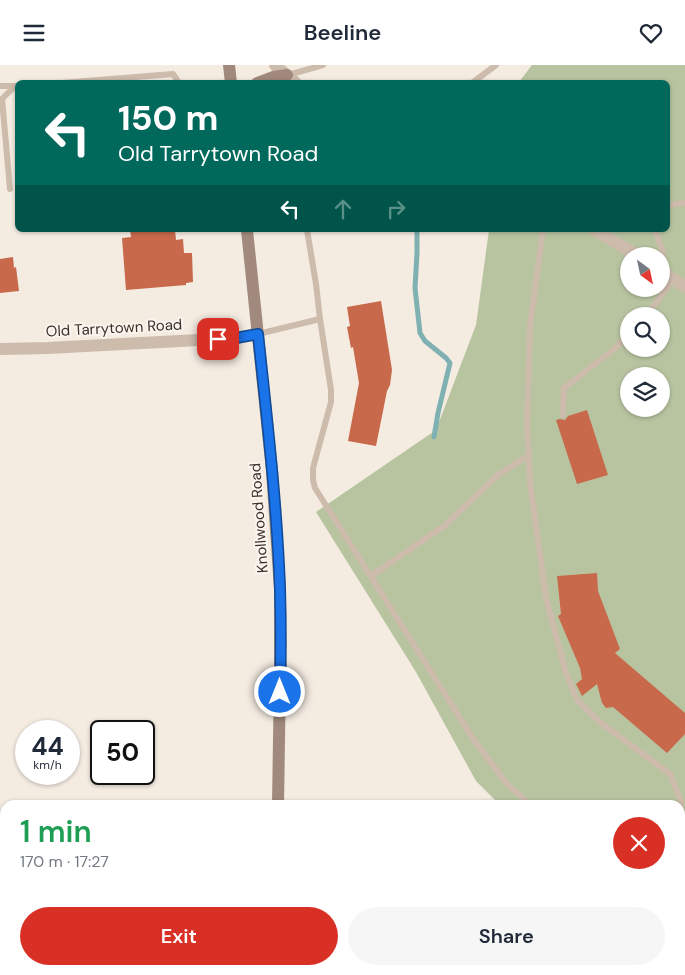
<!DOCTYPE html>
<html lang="en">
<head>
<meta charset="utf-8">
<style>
  body { margin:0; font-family:"DM Sans",sans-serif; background:#f6f6f7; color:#1f2937; height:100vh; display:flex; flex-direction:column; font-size:19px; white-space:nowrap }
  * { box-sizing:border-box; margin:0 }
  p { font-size:16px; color:#747a83 }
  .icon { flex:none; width:28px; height:28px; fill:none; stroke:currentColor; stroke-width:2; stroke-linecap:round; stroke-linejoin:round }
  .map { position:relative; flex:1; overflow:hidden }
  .side { position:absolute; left:0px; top:735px; width:685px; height:175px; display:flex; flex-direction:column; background:#fff; border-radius:15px 15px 0 0; box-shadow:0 1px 4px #0004 }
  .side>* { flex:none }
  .guide { position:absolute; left:15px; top:15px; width:655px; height:152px; border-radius:8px; box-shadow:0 1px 4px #0004; background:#00695c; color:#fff; overflow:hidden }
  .needle { width:32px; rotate:147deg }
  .tools { position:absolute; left:620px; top:182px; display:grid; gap:10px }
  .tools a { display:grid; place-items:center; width:50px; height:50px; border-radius:50%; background:#fff; box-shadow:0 1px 4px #0004; font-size:25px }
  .speed { position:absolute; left:15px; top:655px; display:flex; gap:10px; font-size:25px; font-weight:700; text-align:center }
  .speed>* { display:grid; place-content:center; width:65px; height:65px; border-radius:50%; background:#fff; box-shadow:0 1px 4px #0004; line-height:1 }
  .speed small { font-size:12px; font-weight:400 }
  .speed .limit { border:2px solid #111; border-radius:8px; background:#fff; color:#111 }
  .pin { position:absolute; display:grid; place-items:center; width:42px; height:42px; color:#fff; margin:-21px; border-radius:10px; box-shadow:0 2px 8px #0006 }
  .me { position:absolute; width:55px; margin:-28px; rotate:0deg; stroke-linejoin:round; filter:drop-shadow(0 0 4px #0008) }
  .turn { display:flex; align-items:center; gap:18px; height:105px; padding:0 20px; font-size:22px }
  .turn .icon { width:65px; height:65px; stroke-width:2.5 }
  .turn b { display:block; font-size:35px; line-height:42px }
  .lanes { display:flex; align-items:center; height:48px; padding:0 20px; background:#0003; justify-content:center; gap:25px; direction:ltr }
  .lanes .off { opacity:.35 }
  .round { display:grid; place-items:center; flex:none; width:52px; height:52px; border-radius:26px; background:#f6f6f7 }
  .summary { display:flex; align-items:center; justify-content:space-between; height:85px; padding:0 20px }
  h1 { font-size:30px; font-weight:600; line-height:38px; color:#1e9e55 }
  .primary-button { display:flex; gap:10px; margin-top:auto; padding:10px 20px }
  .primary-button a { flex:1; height:58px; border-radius:30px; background:#d93025; color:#fff; font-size:20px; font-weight:600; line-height:58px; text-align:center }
  .primary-button a+a { background:#f6f6f7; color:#1f2937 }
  header { display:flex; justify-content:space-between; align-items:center; height:65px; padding:0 20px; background:#fff; font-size:22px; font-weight:600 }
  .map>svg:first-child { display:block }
  .green { fill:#b8c4a0; fill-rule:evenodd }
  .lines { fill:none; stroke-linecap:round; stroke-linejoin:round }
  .stream { stroke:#7fb0b2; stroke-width:5 }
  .building { fill:#c8694b }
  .service { stroke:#cdbbac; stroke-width:6 }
  .minor { stroke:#cdbbac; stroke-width:12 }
  .secondary { stroke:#a18a7d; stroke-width:12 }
  .route-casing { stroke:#114b97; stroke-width:12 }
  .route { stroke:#1a73e8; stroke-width:9 }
  .labels { text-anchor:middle; stroke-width:4; stroke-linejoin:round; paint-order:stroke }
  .street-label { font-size:15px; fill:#3b302b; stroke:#fbf5ee }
</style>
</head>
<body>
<header><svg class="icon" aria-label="menu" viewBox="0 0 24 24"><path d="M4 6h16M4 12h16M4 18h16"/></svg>Beeline<svg class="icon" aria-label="heart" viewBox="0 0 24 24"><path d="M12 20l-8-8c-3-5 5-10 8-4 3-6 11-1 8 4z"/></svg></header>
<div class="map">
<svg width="685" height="910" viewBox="0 0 685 910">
  <rect width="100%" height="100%" fill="#f4ebe1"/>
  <g class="green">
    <path d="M532 0H685V910H455L462 905H680V740H500L476 716 416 607 316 447 436 365 476 260 489 165H668V18L519 17ZM629 191H661V224H629ZM629 251H661V284H629ZM629 311H661V344H629Z"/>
    <polygon points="248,905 329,905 350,910 248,910"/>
  </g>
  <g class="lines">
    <g class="stream">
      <polyline points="417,165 417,188 415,223 420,268 425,276 446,293 450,298 438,348 434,372"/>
      <polyline points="576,905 576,910"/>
    </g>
  </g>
  <g class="building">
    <polygon points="130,165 175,165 176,175 183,174 184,188 192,188 193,217 186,218 186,220 126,225 122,173 131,172"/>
    <polygon points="13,192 14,203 16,202 19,226 0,228 0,194"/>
    <polygon points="381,236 392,305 390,320 387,326 376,381 348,376 359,318 353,282 351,283 347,262 350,261 347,242"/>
    <polygon points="587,345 608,410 577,419 556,355 560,354 565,355 568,351"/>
    <polygon points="597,508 598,526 620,584 615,588 685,648 685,669 667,688 613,642 606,643 602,638 597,619 582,631 576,619 582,614 580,603 558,551 561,549 557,511"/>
  </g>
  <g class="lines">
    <g class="service">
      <polyline points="288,10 323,0"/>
      <polyline points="61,18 173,9 179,18"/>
      <polyline points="472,18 496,0"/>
      <polyline points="0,21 15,21"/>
      <polyline points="10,124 2,34 15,21 18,21"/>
      <polyline points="668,142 675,139 685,138"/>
      <polyline points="543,165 530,261 527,360 530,417 546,533 566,608 577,635 601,658 670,709 681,736 680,751"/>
      <polyline points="646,251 669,220 662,184 655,165"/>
      <polyline points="320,254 331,325 331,337 313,403 313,415 315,423 474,675 508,720 526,736 534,740"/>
      <polyline points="258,269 320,254 316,219 307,165"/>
      <polyline points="563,350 564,323 613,285 629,270"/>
      <polyline points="371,511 444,461 498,410 529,390"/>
      <polyline points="0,845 5,850"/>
      <polyline points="51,905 55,910"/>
    </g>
    <g class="minor">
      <polyline points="275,0 296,18"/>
      <polyline points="595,165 638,191"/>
      <polyline points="661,206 685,222"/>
      <polyline points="0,284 48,283 236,273 258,269"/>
    </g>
    <g class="secondary">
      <polyline points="229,0 231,18"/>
      <polyline points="257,18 273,12 287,10"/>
      <polyline points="247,165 272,406 280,524 280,611 278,740"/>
      <polyline points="276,910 276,905"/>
    </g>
  </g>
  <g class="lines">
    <defs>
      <path id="route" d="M218 274 236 273 258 269C267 354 277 439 280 524 281 558 281 593 280 627"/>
    </defs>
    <use href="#route" class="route-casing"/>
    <use href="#route" class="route"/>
  </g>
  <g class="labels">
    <g class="street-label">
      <text transform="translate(114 263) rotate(-3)" y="5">Old Tarrytown Road</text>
      <text transform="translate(259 453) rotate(-94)" y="5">Knollwood Road</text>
    </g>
  </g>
</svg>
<div class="tools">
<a><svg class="needle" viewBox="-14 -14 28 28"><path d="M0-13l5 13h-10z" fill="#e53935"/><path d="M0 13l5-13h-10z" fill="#747a83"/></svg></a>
<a><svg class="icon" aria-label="search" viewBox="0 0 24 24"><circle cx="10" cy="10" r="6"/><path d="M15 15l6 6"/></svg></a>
<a><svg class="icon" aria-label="layers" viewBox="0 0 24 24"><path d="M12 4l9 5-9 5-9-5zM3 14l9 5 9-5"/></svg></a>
</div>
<div class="speed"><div>44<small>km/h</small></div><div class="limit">50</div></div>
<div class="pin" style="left:218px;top:274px;background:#d93025"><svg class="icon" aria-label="arrive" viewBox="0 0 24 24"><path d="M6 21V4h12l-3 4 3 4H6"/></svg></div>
<svg class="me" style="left:280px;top:627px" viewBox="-20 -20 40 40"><circle r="17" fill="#1a73e8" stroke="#fff" stroke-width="3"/><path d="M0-11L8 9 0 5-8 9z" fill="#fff"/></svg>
<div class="guide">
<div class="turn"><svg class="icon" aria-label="left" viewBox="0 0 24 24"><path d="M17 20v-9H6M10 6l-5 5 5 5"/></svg><div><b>150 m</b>Old Tarrytown Road</div></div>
<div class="lanes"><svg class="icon" aria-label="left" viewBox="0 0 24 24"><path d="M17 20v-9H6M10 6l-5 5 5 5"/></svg><svg class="icon off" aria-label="ahead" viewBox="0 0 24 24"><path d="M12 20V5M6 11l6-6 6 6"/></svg><svg class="icon off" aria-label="right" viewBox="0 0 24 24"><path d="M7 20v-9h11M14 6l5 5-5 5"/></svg></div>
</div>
<section class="side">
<div class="summary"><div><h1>1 min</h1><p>170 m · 17:27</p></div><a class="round" style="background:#d93025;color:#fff"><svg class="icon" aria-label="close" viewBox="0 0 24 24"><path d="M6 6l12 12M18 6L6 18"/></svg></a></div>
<div class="primary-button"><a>Exit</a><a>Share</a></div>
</section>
</div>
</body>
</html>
